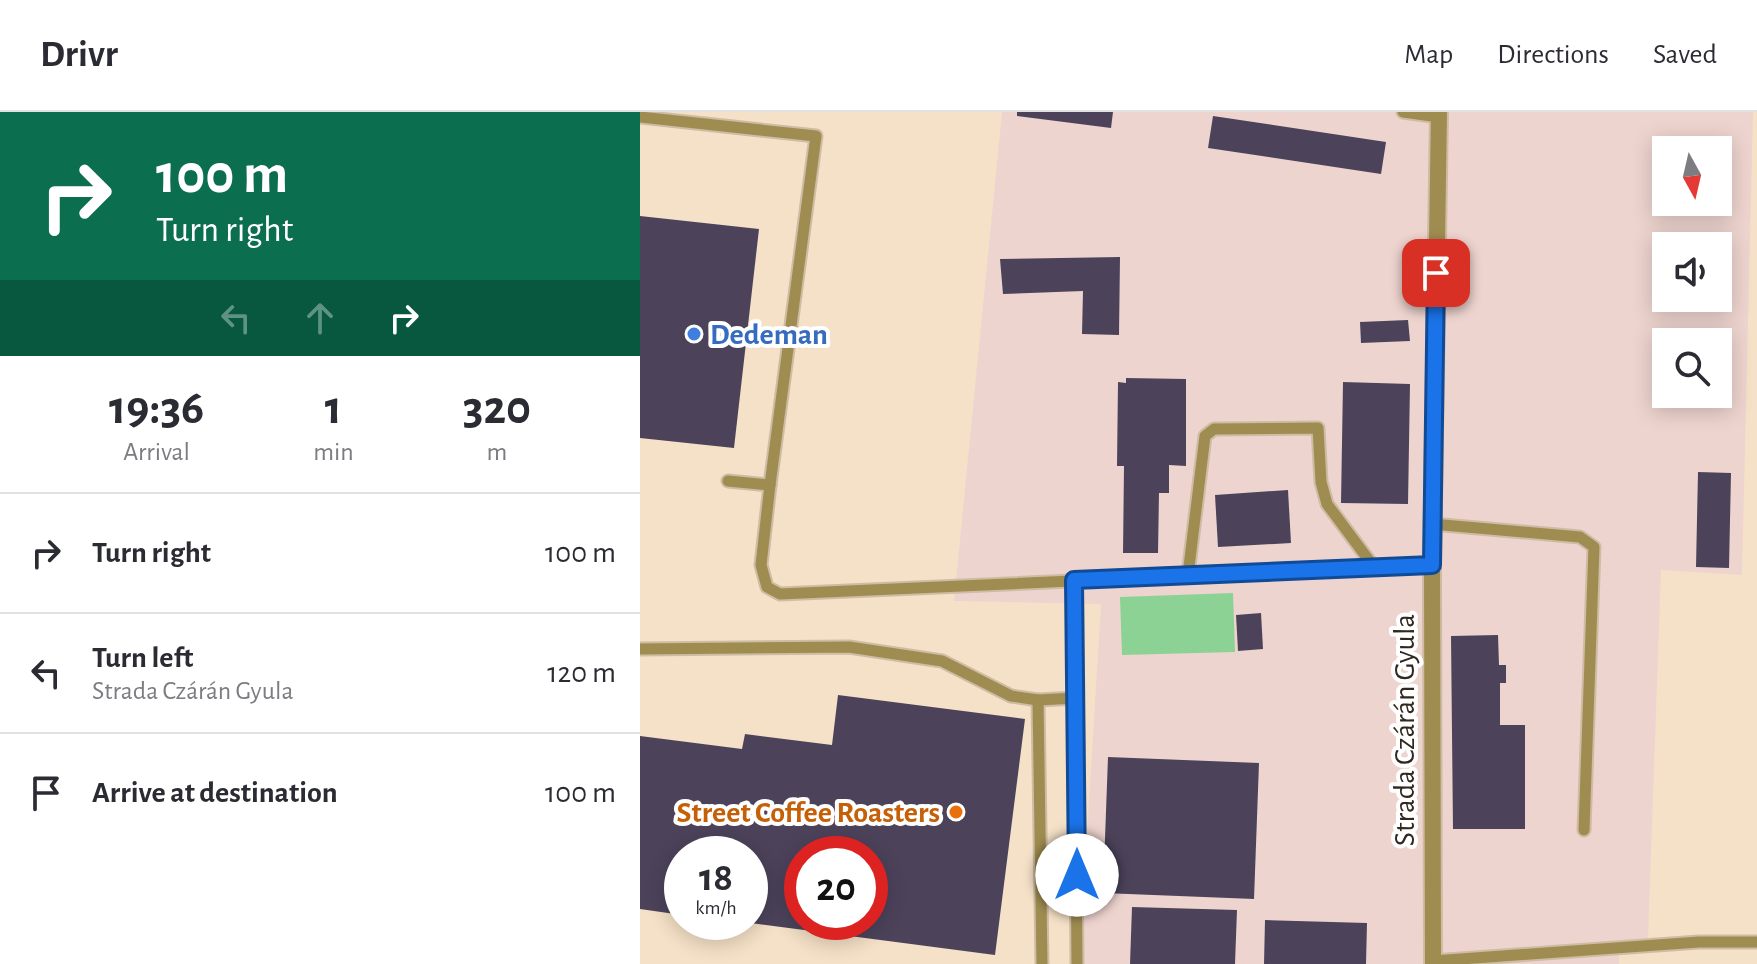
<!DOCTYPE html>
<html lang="en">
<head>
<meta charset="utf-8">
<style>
  body { margin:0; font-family:"Alegreya Sans",sans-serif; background:#f2f2f3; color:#2b2b33; height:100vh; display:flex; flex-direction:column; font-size:30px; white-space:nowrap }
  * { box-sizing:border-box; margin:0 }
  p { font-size:26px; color:#7c7c81 }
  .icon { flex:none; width:44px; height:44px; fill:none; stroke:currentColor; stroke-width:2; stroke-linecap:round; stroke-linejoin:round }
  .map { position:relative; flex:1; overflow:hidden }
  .panel { display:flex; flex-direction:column; background:#fff; width:640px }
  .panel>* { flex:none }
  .guide { background:#0b6e4f; color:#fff; overflow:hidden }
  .needle { width:52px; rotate:172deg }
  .buttons { position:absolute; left:1012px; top:24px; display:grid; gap:16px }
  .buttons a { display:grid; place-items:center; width:80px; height:80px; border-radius:0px; background:#fff; box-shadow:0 4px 20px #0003; font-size:40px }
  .speed { position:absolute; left:24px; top:724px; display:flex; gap:16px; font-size:40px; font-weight:700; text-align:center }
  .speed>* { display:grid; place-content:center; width:104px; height:104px; border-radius:50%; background:#fff; box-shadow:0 4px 20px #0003; line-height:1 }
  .speed small { font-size:20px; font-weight:400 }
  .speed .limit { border:12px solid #d22; background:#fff; color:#111 }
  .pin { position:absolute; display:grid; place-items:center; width:68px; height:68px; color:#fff; margin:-34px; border-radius:16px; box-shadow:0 4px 12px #0006 }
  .me { position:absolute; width:88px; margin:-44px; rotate:0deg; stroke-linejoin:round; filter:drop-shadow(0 0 6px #0008) }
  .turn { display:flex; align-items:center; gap:28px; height:168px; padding:0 24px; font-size:36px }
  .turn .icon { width:104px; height:104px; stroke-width:2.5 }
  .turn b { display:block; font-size:56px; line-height:68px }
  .lanes { display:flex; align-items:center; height:76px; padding:0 24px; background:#0003; justify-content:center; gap:40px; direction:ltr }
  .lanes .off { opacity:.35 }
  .eta { display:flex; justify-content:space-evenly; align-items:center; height:136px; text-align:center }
  .eta b { font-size:48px; font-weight:700; line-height:56px }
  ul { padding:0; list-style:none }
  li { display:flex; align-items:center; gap:24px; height:120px; padding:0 24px; border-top:2px solid #e1e1e2 }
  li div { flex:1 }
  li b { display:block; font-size:30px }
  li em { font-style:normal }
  header { display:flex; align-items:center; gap:48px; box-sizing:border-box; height:112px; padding:0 40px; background:#fff; border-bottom:2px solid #e1e1e2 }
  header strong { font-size:38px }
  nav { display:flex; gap:44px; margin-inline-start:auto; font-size:28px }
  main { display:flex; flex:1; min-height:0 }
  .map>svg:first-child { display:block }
  .industrial { fill:#eed4cf; fill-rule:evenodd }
  .green { fill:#8bd294 }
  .building { fill:#4c435b; fill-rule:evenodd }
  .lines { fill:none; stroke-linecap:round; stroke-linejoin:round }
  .service-casing { stroke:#cebca5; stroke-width:15 }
  .minor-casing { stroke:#cebca5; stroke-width:20 }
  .service { stroke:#9f8c50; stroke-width:11 }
  .minor { stroke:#9f8c50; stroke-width:16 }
  .route-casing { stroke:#114b97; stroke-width:20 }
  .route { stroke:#1a73e8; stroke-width:14 }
  .shop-dot { fill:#3f7fe0; stroke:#fff; stroke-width:3 }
  .food-dot { fill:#e8710a; stroke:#fff; stroke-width:3 }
  .labels { text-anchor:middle; stroke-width:8; stroke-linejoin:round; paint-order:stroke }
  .shop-label { font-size:30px; font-weight:bold; fill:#366cbe; stroke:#fff; text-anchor:start }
  .street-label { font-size:30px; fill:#30281e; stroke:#fff }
  .food-label { font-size:30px; font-weight:bold; fill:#c56008; stroke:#fff; text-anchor:end }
</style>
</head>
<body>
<header>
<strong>Drivr</strong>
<nav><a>Map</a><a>Directions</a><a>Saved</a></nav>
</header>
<main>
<section class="panel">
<div class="guide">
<div class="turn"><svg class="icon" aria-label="right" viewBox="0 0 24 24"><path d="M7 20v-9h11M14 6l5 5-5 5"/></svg><div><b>100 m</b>Turn right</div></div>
<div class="lanes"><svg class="icon off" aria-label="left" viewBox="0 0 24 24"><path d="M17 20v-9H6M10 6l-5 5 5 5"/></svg><svg class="icon off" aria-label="ahead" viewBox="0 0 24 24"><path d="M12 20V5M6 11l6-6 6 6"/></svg><svg class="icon" aria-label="right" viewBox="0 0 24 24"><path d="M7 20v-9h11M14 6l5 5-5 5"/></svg></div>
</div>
<div class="eta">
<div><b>19:36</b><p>Arrival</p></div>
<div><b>1</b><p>min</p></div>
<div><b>320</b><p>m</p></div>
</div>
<ul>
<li><svg class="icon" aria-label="right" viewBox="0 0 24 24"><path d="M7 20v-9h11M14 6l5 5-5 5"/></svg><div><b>Turn right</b></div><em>100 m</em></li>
<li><svg class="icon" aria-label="left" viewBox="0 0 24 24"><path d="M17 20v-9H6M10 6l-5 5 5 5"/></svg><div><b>Turn left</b><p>Strada Czárán Gyula</p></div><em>120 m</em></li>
<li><svg class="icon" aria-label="arrive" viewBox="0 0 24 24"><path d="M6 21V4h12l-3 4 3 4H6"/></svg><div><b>Arrive at destination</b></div><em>100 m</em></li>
</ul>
</section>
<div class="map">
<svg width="1117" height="852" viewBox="0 0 1117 852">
  <rect width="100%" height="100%" fill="#f5e1c7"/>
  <path class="industrial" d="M362 0H1113L1102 463 1021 458 1008 827 979 829V852H439L461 492 314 489ZM1026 38H1078V90H1026ZM1026 134H1078V186H1026ZM1026 230H1078V282H1026Z"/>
  <polygon class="green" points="593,481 595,540 482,543 480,485"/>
  <g class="building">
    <polygon points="377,0 473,0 471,16 377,4"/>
    <polygon points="573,4 746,30 741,62 568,36"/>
    <polygon points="0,104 119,117 94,336 0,326"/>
    <polygon points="480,145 479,223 442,222 443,179 363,182 360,147"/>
    <polygon points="768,208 770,229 721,231 720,210"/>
    <polygon points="486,266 546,267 546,354 529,353 529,381 519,381 518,441 483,441 484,354 477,354 478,270 486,271"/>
    <polygon points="703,270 770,272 768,392 701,391"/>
    <polygon points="1058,360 1091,361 1089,456 1056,455"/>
    <polygon points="648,378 651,431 578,435 575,383"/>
    <polygon points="621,501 623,537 598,539 596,503"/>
    <polygon points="858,523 859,553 866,553 866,571 860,571 860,613 885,613 885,717 813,717 811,524"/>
    <path d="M198 583 385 607 355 843 110 811V742H42V803L0 797V624L102 637 105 622 192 633ZM162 742H230V810H162Z"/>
    <polygon points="468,645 619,651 614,787 463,781"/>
    <polygon points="492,795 597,798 595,852 490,852"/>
    <polygon points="625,808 727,811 726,852 624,852"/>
  </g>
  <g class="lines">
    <defs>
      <g id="service">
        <polyline points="763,0 799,5"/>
        <polyline points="0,5 176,24 130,373"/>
        <polyline points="88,369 130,373 121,453 127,475 140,482 792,453"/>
        <polyline points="792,412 940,425 954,435 944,718"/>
        <polyline points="548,463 565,324 574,317 678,316 681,370 687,392 734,455"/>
        <polyline points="434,468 437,852"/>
        <polyline points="0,537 209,535 302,549 371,584 398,588 436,586"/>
        <polyline points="398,588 402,852"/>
        <polyline points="793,849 1059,830 1117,830"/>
      </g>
      <polyline id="minor" points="793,852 792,453 799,0"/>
    </defs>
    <use href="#service" class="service-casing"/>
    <use href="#minor" class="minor-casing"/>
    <use href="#service" class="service"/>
    <use href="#minor" class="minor"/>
  </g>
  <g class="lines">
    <defs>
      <polyline id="route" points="437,763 434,468 792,453 796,161"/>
    </defs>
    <use href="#route" class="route-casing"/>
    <use href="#route" class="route"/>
  </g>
  <circle class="shop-dot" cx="54" cy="222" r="8"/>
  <circle class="food-dot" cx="316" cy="700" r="8"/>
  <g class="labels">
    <g class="shop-label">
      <text x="70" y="232">Dedeman</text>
    </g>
    <g class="street-label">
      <text transform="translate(764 618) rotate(-90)" y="10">Strada Czárán Gyula</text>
    </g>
    <g class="food-label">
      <text x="300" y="710">Street Coffee Roasters</text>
    </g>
  </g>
</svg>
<div class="buttons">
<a><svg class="needle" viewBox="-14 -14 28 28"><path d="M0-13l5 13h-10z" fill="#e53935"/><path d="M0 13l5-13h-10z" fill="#7c7c81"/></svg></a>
<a><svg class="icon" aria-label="sound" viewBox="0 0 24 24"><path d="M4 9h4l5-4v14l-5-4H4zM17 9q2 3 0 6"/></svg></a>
<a><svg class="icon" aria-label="search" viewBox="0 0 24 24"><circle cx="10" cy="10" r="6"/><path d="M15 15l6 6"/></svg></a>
</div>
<div class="speed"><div>18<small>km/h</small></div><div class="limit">20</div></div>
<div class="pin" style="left:796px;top:161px;background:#d93025"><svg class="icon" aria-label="arrive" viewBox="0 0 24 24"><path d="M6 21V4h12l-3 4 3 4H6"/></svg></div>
<svg class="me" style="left:437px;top:763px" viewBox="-20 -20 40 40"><circle r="19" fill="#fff"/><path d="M0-13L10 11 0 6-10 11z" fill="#1a73e8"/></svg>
</div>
</main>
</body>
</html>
